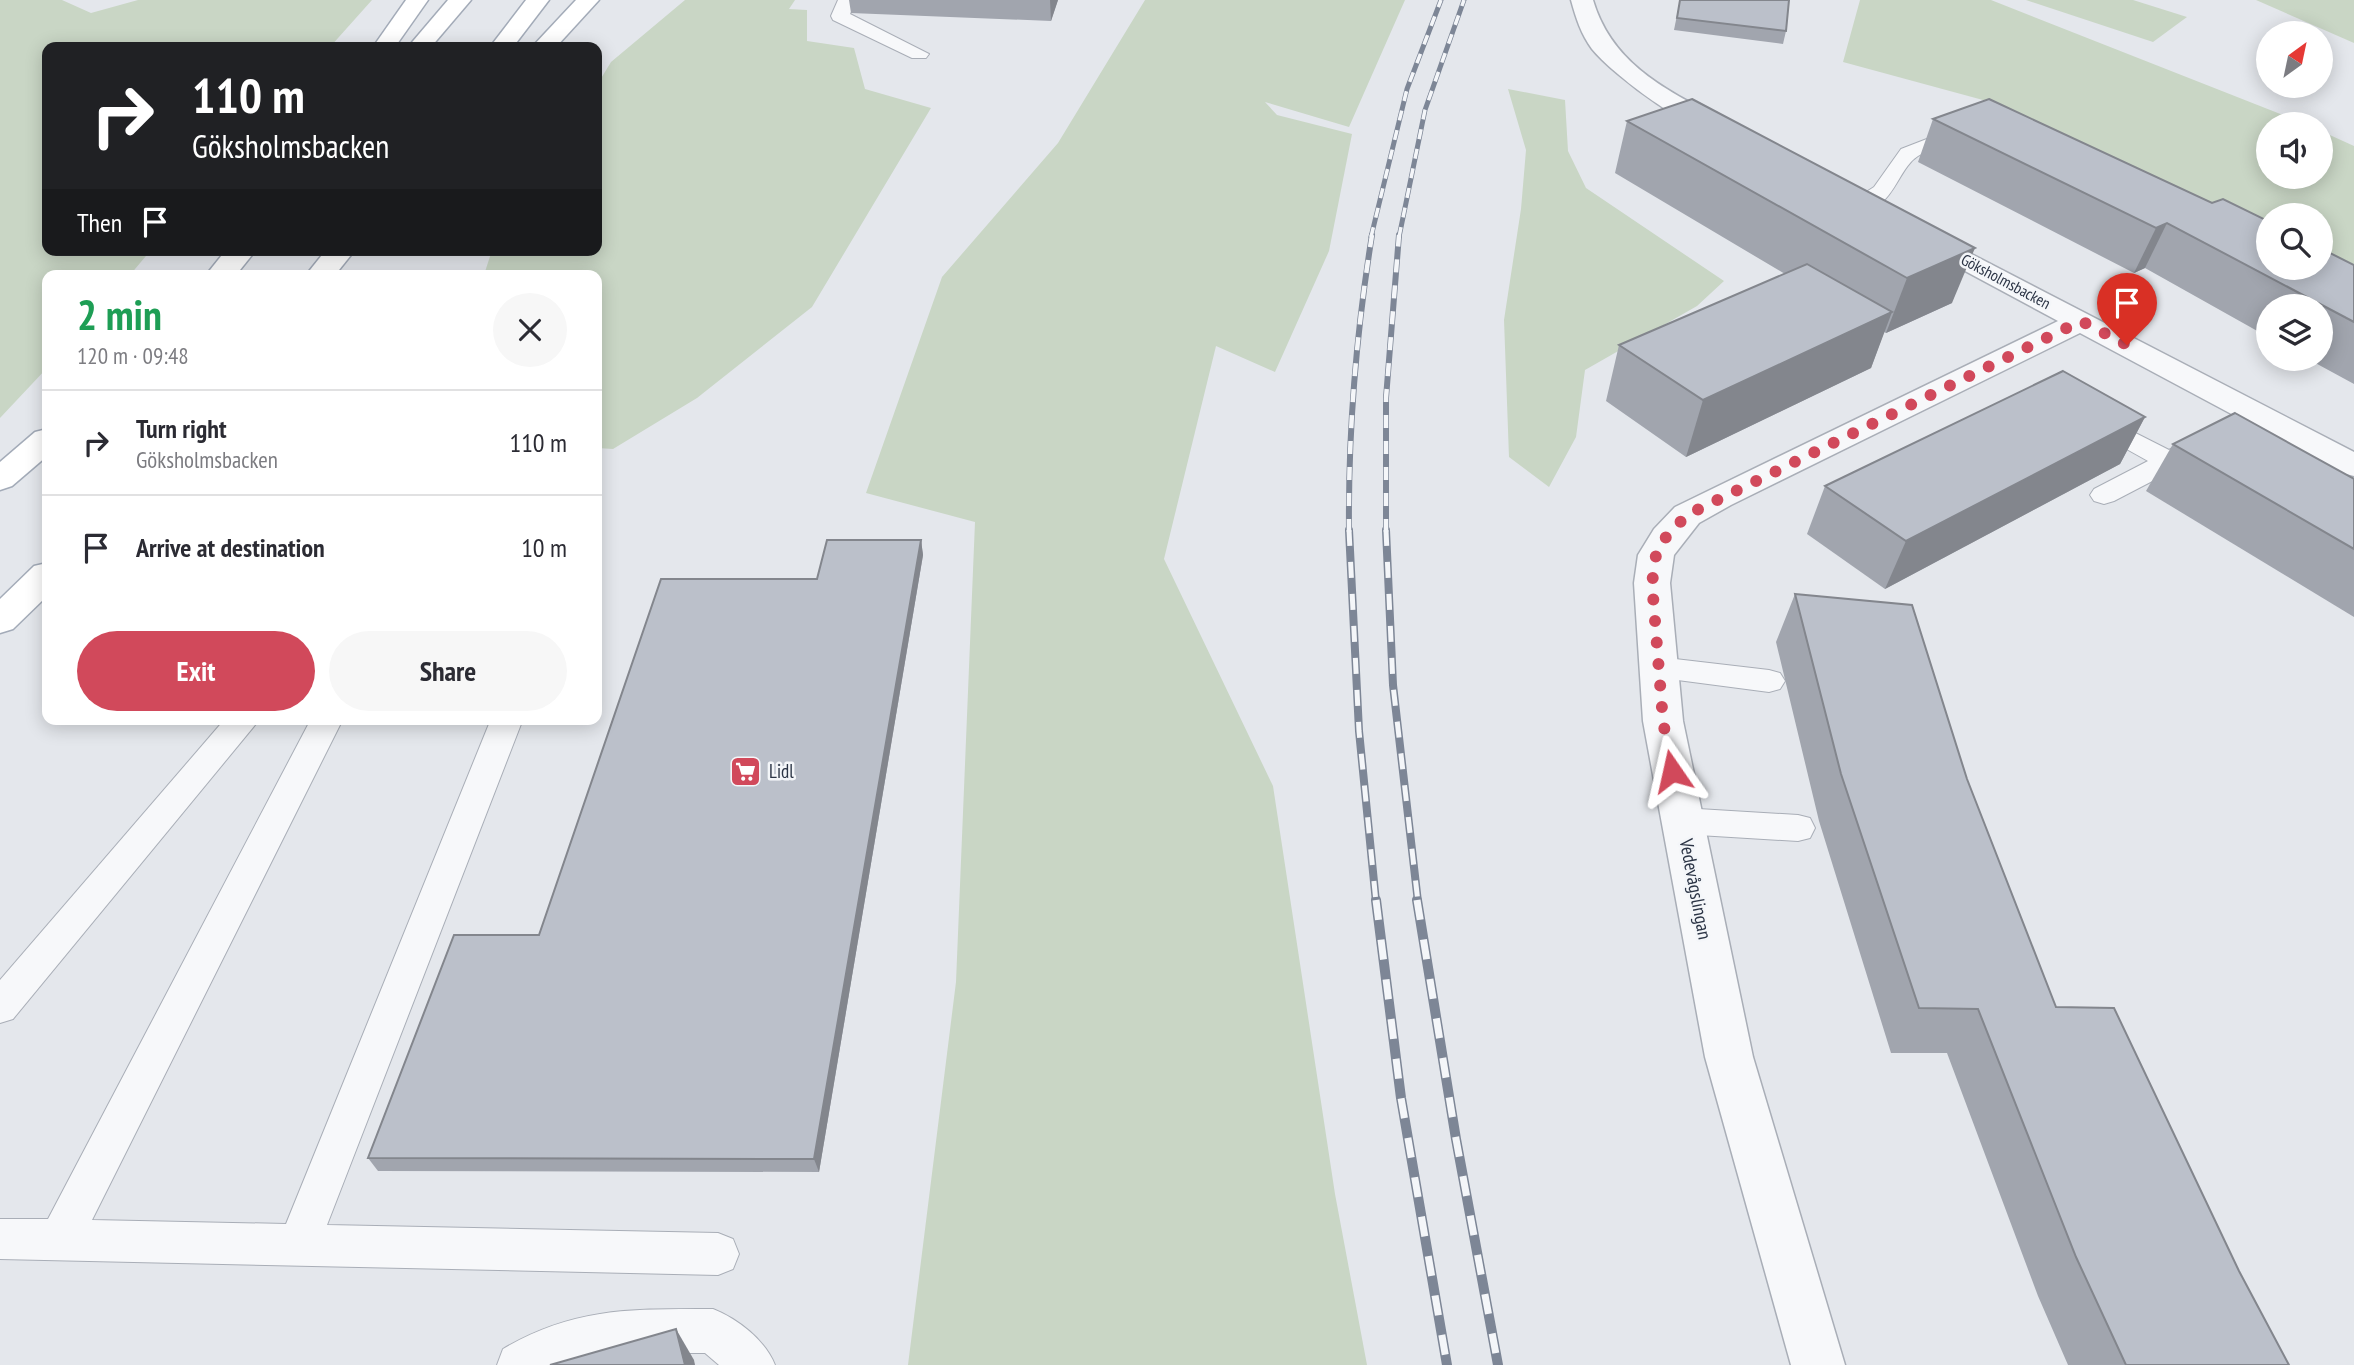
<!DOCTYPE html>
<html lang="en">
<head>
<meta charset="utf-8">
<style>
  body { margin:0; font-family:"PT Sans Narrow",sans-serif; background:#f7f7f7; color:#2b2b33; height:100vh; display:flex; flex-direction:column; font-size:26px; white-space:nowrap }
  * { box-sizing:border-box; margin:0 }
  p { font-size:23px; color:#7c7c81 }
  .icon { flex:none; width:38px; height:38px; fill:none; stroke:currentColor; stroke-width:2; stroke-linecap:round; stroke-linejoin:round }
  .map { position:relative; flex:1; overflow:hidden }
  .drawer { position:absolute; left:42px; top:270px; width:560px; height:455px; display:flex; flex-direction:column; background:#fff; border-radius:14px; box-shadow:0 4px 18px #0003 }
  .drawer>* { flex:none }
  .top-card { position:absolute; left:42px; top:42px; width:560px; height:214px; border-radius:14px; box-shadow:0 4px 18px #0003; background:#202124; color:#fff; overflow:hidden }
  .needle { width:46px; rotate:33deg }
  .tools { position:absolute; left:2256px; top:21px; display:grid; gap:14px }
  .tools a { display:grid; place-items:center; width:77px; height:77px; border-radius:50%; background:#fff; box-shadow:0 4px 18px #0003; font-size:35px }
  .pin { position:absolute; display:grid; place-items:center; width:60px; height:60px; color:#fff; margin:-72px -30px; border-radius:50% 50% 50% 0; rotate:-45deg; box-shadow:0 0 7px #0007 }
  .pin .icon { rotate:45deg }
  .me { position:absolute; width:77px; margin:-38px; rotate:349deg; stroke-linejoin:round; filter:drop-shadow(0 0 5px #0008) }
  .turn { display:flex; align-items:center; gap:24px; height:147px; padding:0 35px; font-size:32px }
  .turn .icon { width:91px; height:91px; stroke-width:2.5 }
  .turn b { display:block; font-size:49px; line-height:60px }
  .then { display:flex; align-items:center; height:66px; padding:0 35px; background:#0003; gap:14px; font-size:26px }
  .round { display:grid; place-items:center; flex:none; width:74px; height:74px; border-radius:37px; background:#f7f7f7 }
  .headline { display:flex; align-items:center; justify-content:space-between; height:119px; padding:0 35px }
  h1 { font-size:42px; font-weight:700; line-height:52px; color:#1e9e55 }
  .button { display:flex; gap:14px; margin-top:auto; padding:14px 35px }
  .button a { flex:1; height:80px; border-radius:42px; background:#d1495b; color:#fff; font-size:28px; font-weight:700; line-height:80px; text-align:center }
  .button a+a { background:#f7f7f7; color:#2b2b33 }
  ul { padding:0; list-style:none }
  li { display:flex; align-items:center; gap:21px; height:105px; padding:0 35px; border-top:2px solid #e1e1e2 }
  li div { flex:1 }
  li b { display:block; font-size:26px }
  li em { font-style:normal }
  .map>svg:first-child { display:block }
  .green { fill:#c9d6c5 }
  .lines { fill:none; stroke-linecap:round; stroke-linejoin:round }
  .service-casing { stroke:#a9aeb7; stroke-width:2 }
  .minor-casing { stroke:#a9aeb7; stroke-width:3 }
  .primary-casing { stroke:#a3abb8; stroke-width:3 }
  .service { fill:#f7f8fa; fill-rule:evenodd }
  .minor { fill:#f7f8fa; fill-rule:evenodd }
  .primary { fill:#fff; fill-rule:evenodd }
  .rail-far3-casing { stroke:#7d8696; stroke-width:5 }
  .rail-far2-casing { stroke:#7d8696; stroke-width:6 }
  .rail-far1-casing { stroke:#7d8696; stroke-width:8 }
  .rail-casing { stroke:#7d8696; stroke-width:10 }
  .rail-far3 { stroke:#f4f6f9; stroke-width:3.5; stroke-dasharray:10; stroke-linecap:butt }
  .rail-far2 { stroke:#f4f6f9; stroke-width:4.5; stroke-dasharray:13; stroke-linecap:butt }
  .rail-far1 { stroke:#f4f6f9; stroke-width:5; stroke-dasharray:16; stroke-linecap:butt }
  .rail { stroke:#f4f6f9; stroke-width:7; stroke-dasharray:20; stroke-linecap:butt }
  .wall { fill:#a1a5ae }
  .shaded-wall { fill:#83868d }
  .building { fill:#bbc0ca; stroke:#83868d; stroke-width:2 }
  .route { stroke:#d1495b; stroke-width:12; stroke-dasharray:0 21.6 }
  .labels { text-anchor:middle; stroke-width:5; stroke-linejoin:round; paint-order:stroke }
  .far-street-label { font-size:16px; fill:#2b3445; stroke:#f4f6f9 }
  .poi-label { font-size:19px; fill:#2b3445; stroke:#f4f6f9; text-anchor:start }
  .street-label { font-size:19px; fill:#2b3445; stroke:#f4f6f9 }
</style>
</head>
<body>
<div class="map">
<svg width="2354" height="1365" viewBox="0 0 2354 1365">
  <rect width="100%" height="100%" fill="#e4e7ec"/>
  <g class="green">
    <polygon points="0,0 62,0 91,13 138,0 372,0 330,47 47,47 47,250 151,250 130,275 47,275 47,368 0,418"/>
    <polygon points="685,0 795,0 789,9 807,10 807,41 854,48 865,89 931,108 812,307 697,398 613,449 597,448 597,275 484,275 492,250 597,250 597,85 611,62"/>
    <polygon points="1145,0 1405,0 1349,127 1265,102 1277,115 1352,134 1329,251 1275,372 1216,346 1164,559 1273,786 1335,1194 1367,1365 908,1365 956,982 975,522 866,493 942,277 1058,143"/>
    <polygon points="1860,0 1991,0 2306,124 2268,124 2268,177 2320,177 2321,131 2354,146 2354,270 2321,254 2320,215 2268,215 2268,230 1994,103 1843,62"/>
    <polygon points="2026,0 2133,0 2187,17 2153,42"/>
    <polygon points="2256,0 2354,0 2354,43"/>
    <polygon points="1508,89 1565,100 1568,151 1586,188 1724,281 1697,306 1585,370 1576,437 1549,487 1509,457 1504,320 1521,209 1526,150"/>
  </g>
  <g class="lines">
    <defs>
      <g id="service">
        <polygon points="838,0 856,0 850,14 929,54 926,58 912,58 833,20 831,16"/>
        <path d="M1963 125 1973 131 1970 135C1954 142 1933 147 1918 156 1895 170 1893 218 1852 208L1849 203 1874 187 1901 149Z"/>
        <polygon points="2096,413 2169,450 2188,440 2208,440 2211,446 2208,452 2114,501 2104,504 2094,501 2090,495 2094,489 2148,461 2087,427 2083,421 2087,415"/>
        <polygon points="1658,657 1769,670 1780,673 1785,681 1780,689 1769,692 1647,676 1642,668 1647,660"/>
        <polygon points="225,719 260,719 13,1019 0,1023 0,980"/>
        <polygon points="311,719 343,719 92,1220 286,1224 491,719 523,719 327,1225 718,1233 733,1239 739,1254 733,1269 718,1275 0,1259 0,1219 48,1219"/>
        <polygon points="1682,808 1798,815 1810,818 1815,828 1810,838 1798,841 1682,834 1670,830 1665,821 1670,812"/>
        <path d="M713 1309C738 1319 765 1340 775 1365H719L705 1353H636L588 1358 562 1365H497L503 1349C574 1307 633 1309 713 1309Z"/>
      </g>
      <g id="minor">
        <path d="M1571 0H1593C1613 68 1673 93 1731 124L1735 129 1731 134C1700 142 1612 74 1592 49 1581 34 1576 18 1571 0Z"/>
        <polygon points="1923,229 2354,452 2354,476 2342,473 2080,333 1731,505 1699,523 1674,555 1670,583 1683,721 1753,1057 1845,1365 1791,1365 1705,1057 1643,721 1634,583 1638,555 1654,529 1675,507 2058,321 1913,243 1909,237 1913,231"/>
      </g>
      <g id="primary">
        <polygon points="406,0 428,0 395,47 373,47"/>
        <polygon points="448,0 471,0 431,47 408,47"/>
        <polygon points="526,0 549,0 513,47 490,47"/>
        <polygon points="576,0 599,0 556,47 532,47"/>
        <polygon points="226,250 256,250 236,275 206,275"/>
        <polygon points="326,250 355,250 335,275 306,275"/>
        <polygon points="47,429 47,456 12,486 0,490 0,462 35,432"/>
        <polygon points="47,563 47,596 13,629 0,633 0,599 34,566"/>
      </g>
    </defs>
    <use href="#service" class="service-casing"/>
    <use href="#minor" class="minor-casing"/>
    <use href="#primary" class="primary-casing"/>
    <use href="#service" class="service"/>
    <use href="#minor" class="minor"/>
    <use href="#primary" class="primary"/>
    <defs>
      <g id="rail-far3">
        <polyline points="1371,237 1407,89 1441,0"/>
        <polyline points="1399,237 1425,110 1464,0"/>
      </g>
      <g id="rail-far2">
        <path d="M1349 532C1348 432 1356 334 1372 235"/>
        <polyline points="1386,532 1386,398 1399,235"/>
      </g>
      <g id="rail-far1">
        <polyline points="1349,530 1359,731 1376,902"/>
        <polyline points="1386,530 1393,685 1418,902"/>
      </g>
      <g id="rail">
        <polyline points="1376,900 1401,1098 1447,1365"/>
        <polyline points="1417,900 1456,1139 1498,1365"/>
      </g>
    </defs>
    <use href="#rail-far3" class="rail-far3-casing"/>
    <use href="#rail-far2" class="rail-far2-casing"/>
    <use href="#rail-far1" class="rail-far1-casing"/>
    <use href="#rail" class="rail-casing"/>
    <use href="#rail-far3" class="rail-far3"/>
    <use href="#rail-far2" class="rail-far2"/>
    <use href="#rail-far1" class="rail-far1"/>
    <use href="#rail" class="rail"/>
  </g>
  <g class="wall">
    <polygon points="849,0 1058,0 1051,21 851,13"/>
    <polygon points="1680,0 1786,31 1783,44 1674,30"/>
    <polygon points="1933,119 2212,203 2354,265 2354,384 2308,359 2320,359 2320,306 2268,306 2268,337 2145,268 2134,273 1918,162"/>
    <polygon points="1627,121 1952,303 1886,333 1884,332 1871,368 1686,457 1606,401 1619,345 1785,274 1615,173"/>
    <polygon points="2145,417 2120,464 1885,589 1807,534 1825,486"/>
    <polygon points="2173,444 2354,479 2354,617 2146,491"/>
    <polygon points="921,540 923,555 819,1172 378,1171 368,1158 539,935 817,579"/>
    <polygon points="1795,594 1967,779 2056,1007 2239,1271 2289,1365 2068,1365 2038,1296 1947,1053 1891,1053 1819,821 1776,642"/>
  </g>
  <g class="shaded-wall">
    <polygon points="1050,0 1058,0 1051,21"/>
    <polygon points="2167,223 2145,268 2134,273 2156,228"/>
    <polygon points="1975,248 1952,303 1886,333 1907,278"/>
    <polygon points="1892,312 1871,368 1686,457 1703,400"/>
    <polygon points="2145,417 2120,464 1885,589 1906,541"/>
    <polygon points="921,540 923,555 819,1172 814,1159"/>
    <polygon points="676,1329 694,1360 695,1365 685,1365"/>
  </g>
  <g class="building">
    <polygon points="1680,0 1789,0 1786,31 1677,18"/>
    <polygon points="1692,99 1975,248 1907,278 1627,121"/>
    <polygon points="1989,99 2212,203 2223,199 2268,221 2268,268 2320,268 2320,248 2354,265 2354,322 2167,223 2156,228 1933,119"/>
    <polygon points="1807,264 1892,312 1703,400 1619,345"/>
    <polygon points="2063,371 2145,417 1906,541 1825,486"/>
    <polygon points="2235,413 2354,479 2354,549 2173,444"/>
    <polygon points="827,540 921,540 814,1159 368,1158 454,935 539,935 661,579 817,579"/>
    <polygon points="1795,594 1912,605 1967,779 2056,1007 2114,1008 2239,1271 2289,1365 2126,1365 2076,1257 1978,1009 1919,1008 1841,774"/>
    <polygon points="676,1329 685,1365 550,1365"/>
  </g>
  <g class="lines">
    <polyline class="route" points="1672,771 1663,721 1652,583 1656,555 1666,537 1687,515 2081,321 2127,345"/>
  </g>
  <defs>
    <symbol id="supermarket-square" viewBox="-11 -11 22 22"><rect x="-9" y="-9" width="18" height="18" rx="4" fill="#d1495b" stroke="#f4f6f9"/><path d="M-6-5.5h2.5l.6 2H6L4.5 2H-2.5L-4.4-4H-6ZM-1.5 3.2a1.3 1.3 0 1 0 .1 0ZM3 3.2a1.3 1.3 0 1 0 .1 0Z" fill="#fff"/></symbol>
  </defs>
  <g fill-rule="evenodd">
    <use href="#supermarket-square" x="728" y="754" width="35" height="35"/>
  </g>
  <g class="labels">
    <g class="far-street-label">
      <text transform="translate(2006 281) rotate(28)" y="6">Göksholmsbacken</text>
    </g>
    <g class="poi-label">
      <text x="769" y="778">Lidl</text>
    </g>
    <g class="street-label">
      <text transform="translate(1696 889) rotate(79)" y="7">Vedevågslingan</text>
    </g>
  </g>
</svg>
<div class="tools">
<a><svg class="needle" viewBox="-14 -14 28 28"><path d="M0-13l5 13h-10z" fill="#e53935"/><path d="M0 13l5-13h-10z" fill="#7c7c81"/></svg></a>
<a><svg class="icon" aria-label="sound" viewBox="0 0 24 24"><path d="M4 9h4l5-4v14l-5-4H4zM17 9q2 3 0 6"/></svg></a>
<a><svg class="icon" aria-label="search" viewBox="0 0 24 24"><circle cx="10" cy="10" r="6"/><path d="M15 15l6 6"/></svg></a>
<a><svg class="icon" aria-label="layers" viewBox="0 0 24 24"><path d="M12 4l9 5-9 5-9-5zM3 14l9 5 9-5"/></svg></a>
</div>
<div class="pin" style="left:2127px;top:345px;background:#d93025"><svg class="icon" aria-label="arrive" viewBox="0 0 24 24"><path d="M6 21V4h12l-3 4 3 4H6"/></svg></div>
<svg class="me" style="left:1672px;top:771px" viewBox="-20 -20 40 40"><path d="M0-17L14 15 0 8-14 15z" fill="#d1495b" stroke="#fff" stroke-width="4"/></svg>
<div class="top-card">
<div class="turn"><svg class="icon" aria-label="right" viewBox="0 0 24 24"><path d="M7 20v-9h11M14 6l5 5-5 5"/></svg><div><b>110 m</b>Göksholmsbacken</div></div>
<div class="then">Then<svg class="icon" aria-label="arrive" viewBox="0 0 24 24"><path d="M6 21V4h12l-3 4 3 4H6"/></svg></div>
</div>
<section class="drawer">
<div class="headline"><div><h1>2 min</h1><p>120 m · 09:48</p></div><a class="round"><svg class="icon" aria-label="close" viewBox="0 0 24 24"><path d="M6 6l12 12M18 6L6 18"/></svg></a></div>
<ul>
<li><svg class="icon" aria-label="right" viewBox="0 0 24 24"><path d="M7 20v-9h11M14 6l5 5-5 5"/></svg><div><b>Turn right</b><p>Göksholmsbacken</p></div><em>110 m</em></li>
<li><svg class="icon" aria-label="arrive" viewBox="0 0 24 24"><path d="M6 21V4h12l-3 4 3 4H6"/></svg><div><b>Arrive at destination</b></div><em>10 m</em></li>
</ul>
<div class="button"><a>Exit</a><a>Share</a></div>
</section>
</div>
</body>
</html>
